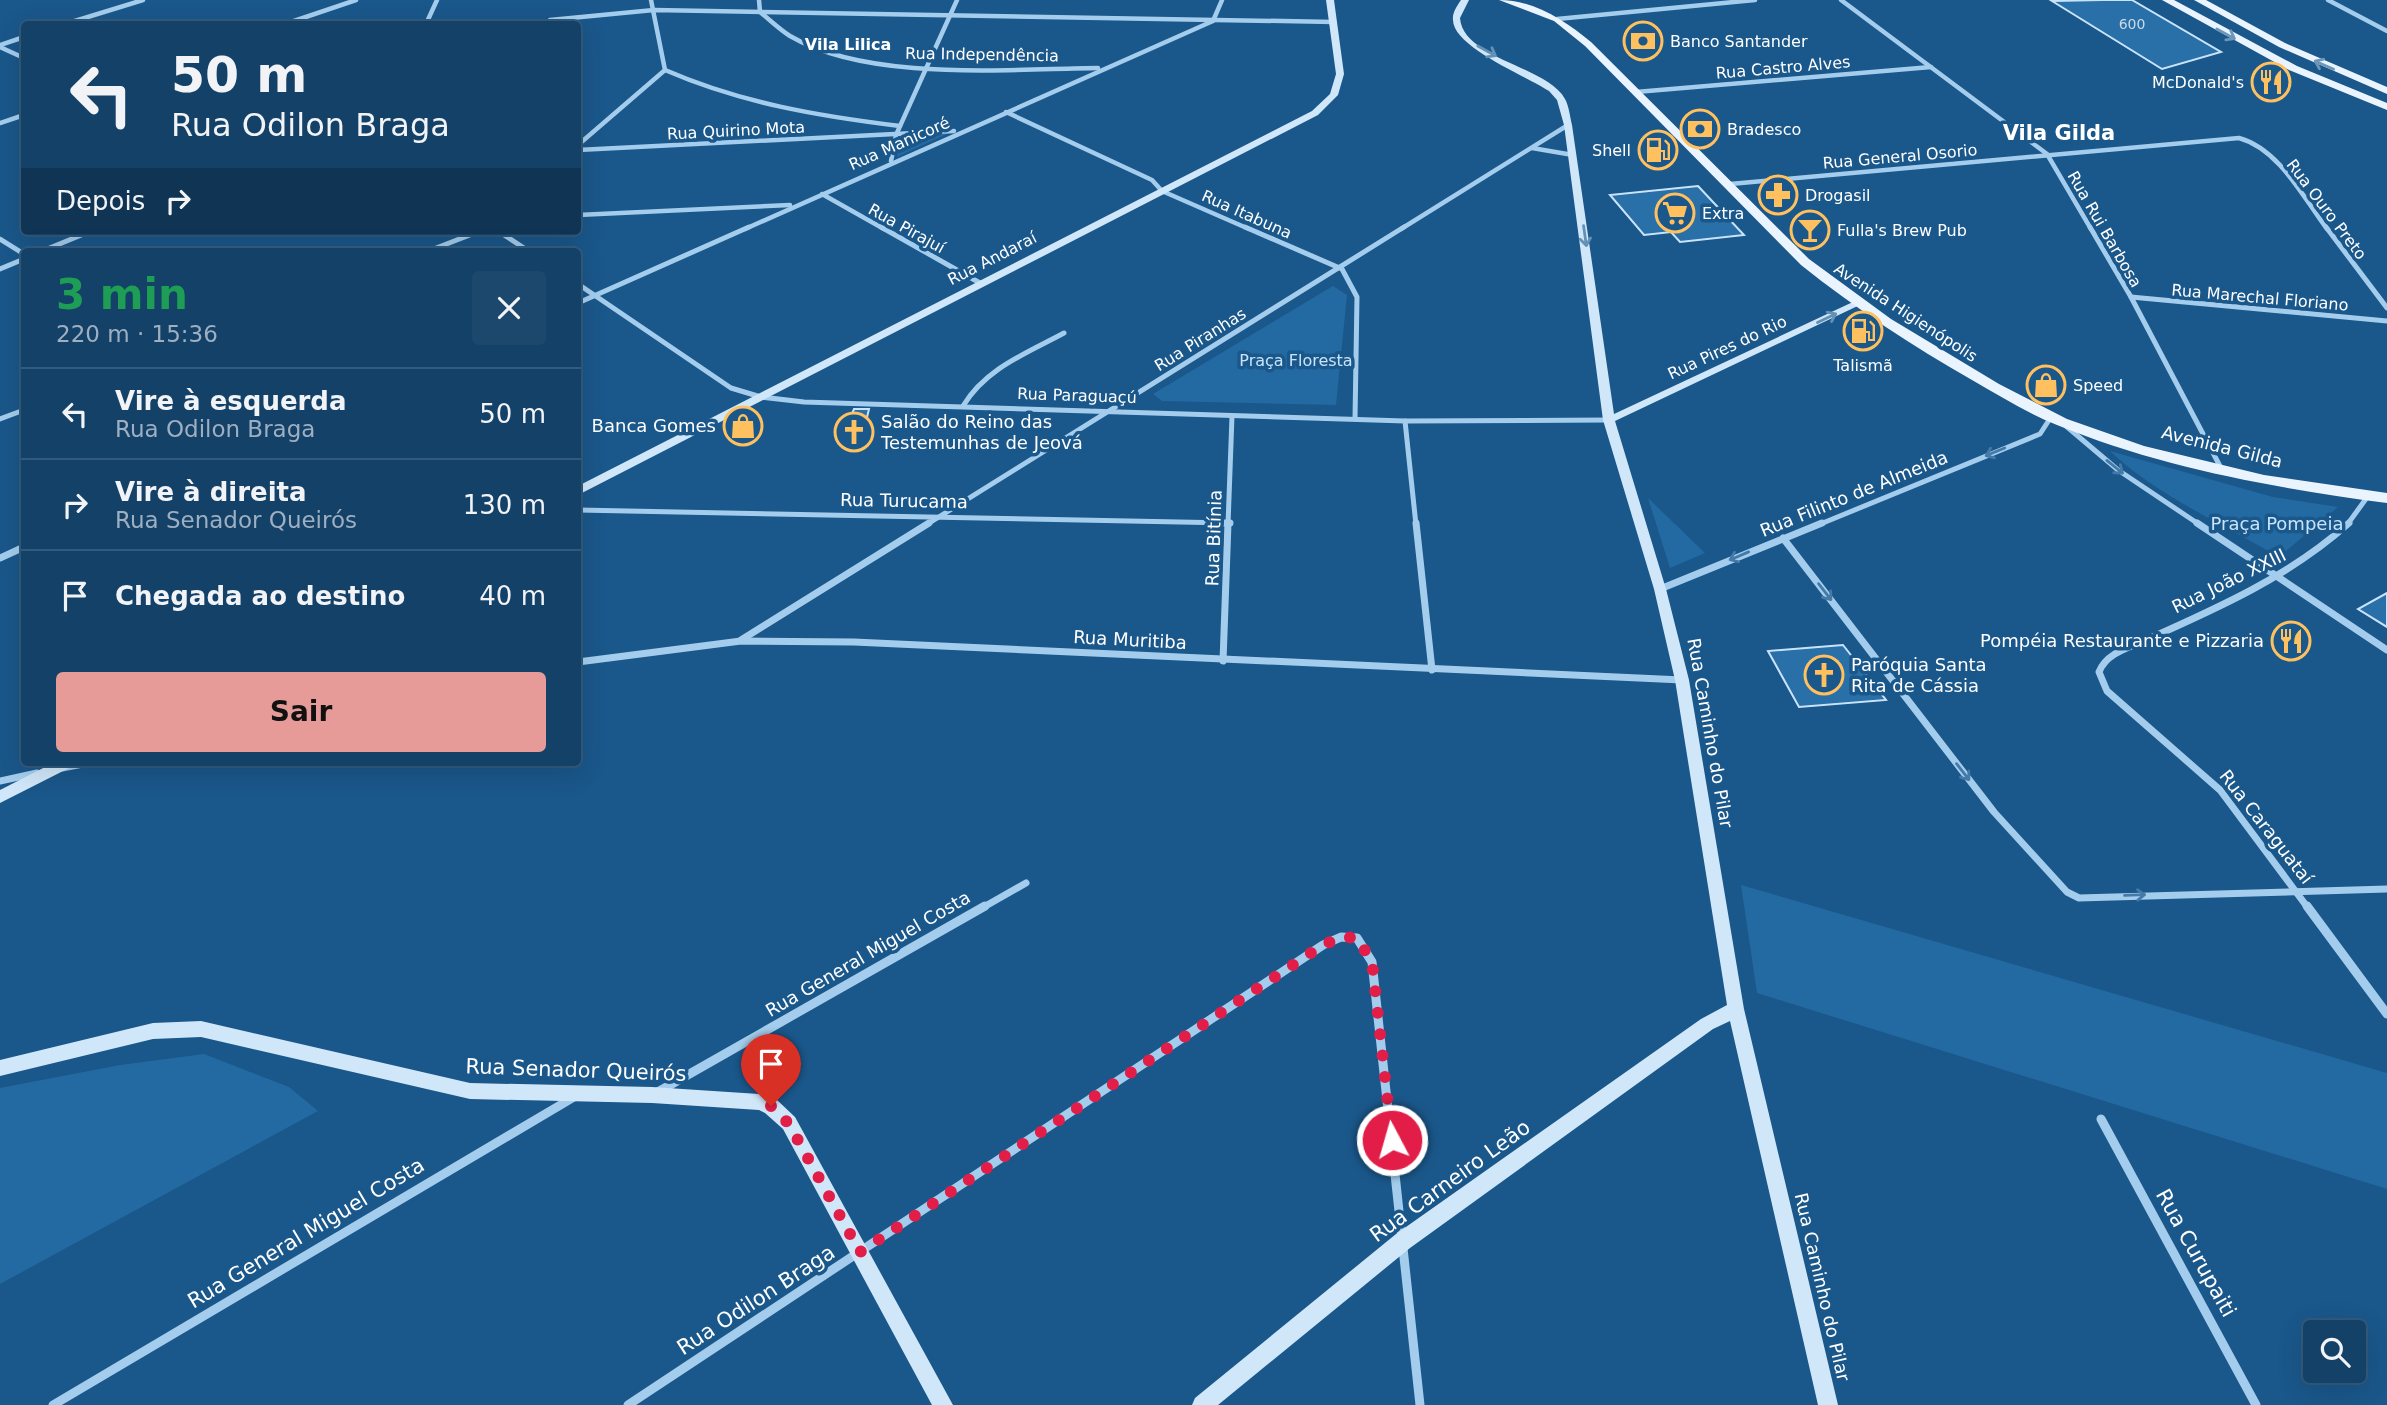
<!DOCTYPE html>
<html lang="pt">
<head>
<meta charset="utf-8">
<style>
  body { margin:0; font-family:"DejaVu Sans",sans-serif; background:#1d486e; color:#f1f3f6; height:100vh; display:flex; flex-direction:column; font-size:26px; white-space:nowrap }
  * { box-sizing:border-box; margin:0 }
  p { font-size:23px; color:#9dafc0 }
  .icon { flex:none; width:38px; height:38px; fill:none; stroke:currentColor; stroke-width:2; stroke-linecap:round; stroke-linejoin:round }
  .map { position:relative; flex:1; overflow:hidden }
  .sheet { position:absolute; left:21px; top:248px; width:560px; height:518px; display:flex; flex-direction:column; background:#144168; border-radius:7px; box-shadow:0 7px 28px #0002,0 0 0 2px #335a7c }
  .sheet>* { flex:none }
  .hud { position:absolute; left:21px; top:21px; width:560px; height:214px; border-radius:7px; box-shadow:0 7px 28px #0002,0 0 0 2px #335a7c; background:#144168; color:#f1f3f6; overflow:hidden }
  .buttons { position:absolute; left:2303px; top:1320px; display:grid; gap:14px }
  .buttons a { display:grid; place-items:center; width:63px; height:63px; border-radius:7px; background:#144168; box-shadow:0 7px 28px #0002,0 0 0 2px #335a7c; font-size:35px }
  .pin { position:absolute; display:grid; place-items:center; width:60px; height:60px; color:#fff; margin:-72px -30px; border-radius:50% 50% 50% 0; rotate:-45deg; box-shadow:0 0 7px #0007 }
  .pin .icon { rotate:45deg }
  .me { position:absolute; width:77px; margin:-38px; rotate:354deg; stroke-linejoin:round; filter:drop-shadow(0 0 5px #0008) }
  .turn { display:flex; align-items:center; gap:24px; height:147px; padding:0 35px; font-size:32px }
  .turn .icon { width:91px; height:91px; stroke-width:2.5 }
  .turn b { display:block; font-size:49px; line-height:60px }
  .then { display:flex; align-items:center; height:66px; padding:0 35px; background:#0003; gap:14px; font-size:26px }
  .round { display:grid; place-items:center; flex:none; width:74px; height:74px; border-radius:7px; background:#1d486e }
  .summary { display:flex; align-items:center; justify-content:space-between; height:119px; padding:0 35px }
  h1 { font-size:42px; font-weight:700; line-height:52px; color:#1e9e55 }
  .button { display:flex; gap:14px; margin-top:auto; padding:14px 35px }
  .button a { flex:1; height:80px; border-radius:7px; background:#e69b98; color:#111; font-size:28px; font-weight:700; line-height:80px; text-align:center }
  ul { padding:0; list-style:none }
  li { display:flex; align-items:center; gap:21px; height:91px; padding:0 35px; border-top:2px solid #335a7c }
  li div { flex:1 }
  li b { display:block; font-size:26px }
  li em { font-style:normal }
  .map>svg:first-child { display:block }
  .green { fill:#236aa3 }
  .building { fill:#296fa8; stroke:#c9e4fa; stroke-width:2 }
  .lines { fill:none; stroke-linecap:round; stroke-linejoin:round }
  .street-far3 { stroke:#a4cded; stroke-width:4.5 }
  .street-far2 { stroke:#a4cded; stroke-width:5 }
  .street-far1 { stroke:#a4cded; stroke-width:7 }
  .street { stroke:#a4cded; stroke-width:9 }
  .secondary { fill:#d0e7f9; fill-rule:evenodd }
  .primary { fill:#eaf4ff; fill-rule:evenodd }
  .oneway { stroke:#6d96b9 }
  .oneway2 { stroke:#6391b6 }
  .oneway3 { stroke:#437aa8 }
  .route { stroke:#e11d48; stroke-width:12; stroke-dasharray:0 21.6 }
  .labels { text-anchor:middle; stroke-width:7; stroke-linejoin:round; paint-order:stroke }
  .number-label { font-size:14px; fill:#cadbe9 }
  .far-poi-label { font-size:16px; fill:#fff; stroke:#1a578a; text-anchor:start }
  .far-neighbourhood-label { font-size:16px; font-weight:bold; fill:#fff; stroke:#1a578a }
  .far-street-label { font-size:16px; fill:#fff; stroke:#1a578a }
  .far-park-label { font-size:16px; fill:#c9e4fa; stroke:#1a578a }
  .poi-label { font-size:18px; fill:#fff; stroke:#1a578a; text-anchor:start }
  .street-label { font-size:18px; fill:#fff; stroke:#1a578a }
  .park-label { font-size:18px; fill:#c9e4fa; stroke:#1a578a }
  .far-district-label { font-size:21px; font-weight:bold; fill:#fff; stroke:#1a578a }
  .near-street-label { font-size:21px; fill:#fff; stroke:#1a578a }
</style>
</head>
<body>
<div class="map">
<svg width="2387" height="1405" viewBox="0 0 2387 1405">
  <rect width="100%" height="100%" fill="#1a578a"/>
  <g class="green">
    <polygon points="949,133 897,157 900,136"/>
    <polygon points="1333,286 1347,295 1336,405 1162,401 1153,394"/>
    <path d="M2110 451 2273 497 2338 507 2279 557C2226 526 2153 493 2110 451Z"/>
    <polygon points="1648,498 1705,553 1670,568"/>
    <polygon points="1741,885 2387,1073 2387,1189 1757,993"/>
    <polygon points="204,1054 289,1087 318,1111 0,1284 0,1088 120,1065"/>
  </g>
  <g class="building">
    <polygon points="2103,0 2132,0 2221,52 2162,69 2052,1"/>
    <polygon points="1698,186 1744,235 1680,242 1671,232 1644,235 1610,195"/>
    <polygon points="854,409 869,409 860,446 839,444"/>
    <polygon points="2387,593 2387,627 2358,609"/>
    <polygon points="1843,645 1886,700 1799,707 1768,651"/>
  </g>
  <g class="lines">
    <g class="street-far3">
      <path d="M759 0 760 12C770 20 779 29 790 36 869 82 1008 69 1098 68"/>
      <polyline points="1841,0 2047,154 2091,229"/>
      <polyline points="2328,0 2387,31"/>
      <polyline points="1557,19 1755,0"/>
      <polyline points="550,20 654,10 1334,22"/>
      <polyline points="65,24 143,0"/>
      <polyline points="285,24 356,0"/>
      <polyline points="426,24 437,0"/>
      <polyline points="0,45 24,37"/>
      <polyline points="0,47 24,58"/>
      <path d="M665 70C741 103 818 116 900 126"/>
      <polyline points="1636,92 1931,67"/>
      <polyline points="1006,112 1152,180 1162,191 1249,229"/>
      <polyline points="0,123 24,115"/>
      <polyline points="578,145 665,70 651,0"/>
      <polyline points="1532,148 1573,155"/>
      <polyline points="578,150 954,131"/>
      <polyline points="891,161 896,135 957,0"/>
      <path d="M1730 184 2239 138C2279 149 2303 197 2327 229"/>
      <polyline points="822,194 884,229"/>
      <polyline points="578,215 790,205"/>
      <polyline points="745,229 1213,21 1222,0"/>
      <polyline points="1401,229 1568,125"/>
    </g>
    <g class="street-far2">
      <polyline points="881,227 980,283"/>
      <polyline points="1245,227 1342,269 1357,297 1355,419"/>
      <polyline points="2090,227 2131,297 2222,470"/>
      <polyline points="2326,227 2387,308"/>
      <polyline points="498,231 530,252"/>
      <polyline points="0,239 24,254"/>
      <polyline points="40,252 91,231"/>
      <polyline points="426,252 480,231"/>
      <polyline points="0,269 24,259"/>
      <polyline points="578,284 731,388 761,397 804,402 1405,421 1609,420"/>
      <polyline points="2131,297 2387,321"/>
      <polyline points="578,303 749,227"/>
      <path d="M963 406C986 368 1027 353 1064 333"/>
      <polyline points="0,419 24,410"/>
      <polyline points="1405,421 1416,525"/>
      <polyline points="2066,426 2118,470 2200,525"/>
      <polyline points="578,510 1230,523"/>
      <polyline points="926,525 1404,227"/>
      <polyline points="1228,525 1232,416"/>
      <polyline points="1818,525 2040,434 2051,417"/>
      <polyline points="2347,525 2368,496"/>
    </g>
    <g class="street-far1">
      <polyline points="1222,523 1230,523"/>
      <polyline points="1416,523 1432,670"/>
      <polyline points="2197,523 2387,650"/>
      <polyline points="1783,538 1994,812 2067,892 2079,898 2387,889"/>
      <polyline points="0,558 24,547"/>
      <polyline points="1660,589 1822,523"/>
      <polyline points="741,640 929,523"/>
      <polyline points="1223,661 1228,523"/>
      <polyline points="578,662 741,641 854,642 1682,680"/>
      <polyline points="62,768 88,763"/>
      <polyline points="0,781 37,773"/>
      <polyline points="982,908 1026,883"/>
      <path d="M2308 908 2220 790 2107 691 2099 672C2106 653 2130 647 2146 640 2218 608 2290 576 2349 523"/>
    </g>
    <g class="street">
      <polyline points="2307,906 2387,1014"/>
      <polyline points="656,1093 985,906"/>
      <polyline points="2101,1119 2256,1405"/>
      <polyline points="53,1405 574,1097"/>
      <polyline points="628,1405 1323,945 1341,937 1357,938 1372,962 1420,1405"/>
    </g>
    <g class="secondary">
      <polygon points="1326,0 1334,0 1344,74 1338,95 1318,115 578,495 578,486 1312,111 1330,94 1336,74"/>
      <path d="M1461 0H1469L1460 18C1463 59 1547 66 1565 99 1569 106 1570 117 1572 125L1614 414 1855 301 1864 303 1615 421 1666 589 1689 680 1744 1009 1838 1405H1818L1730 1021 1713 1029 1410 1248 1218 1405H1192L1195 1398 1396 1234 1701 1019 1727 1005 1675 680 1654 589 1603 420 1564 125 1557 100 1549 91C1528 77 1453 47 1453 20 1452 13 1457 6 1461 0Z"/>
      <polygon points="53,763 73,763 71,767 0,803 0,790"/>
      <polygon points="201,1021 470,1083 652,1087 759,1094 777,1100 795,1117 953,1405 932,1405 783,1129 765,1113 759,1110 652,1103 470,1099 201,1037 153,1039 0,1076 0,1060 153,1023"/>
    </g>
    <g class="primary">
      <path d="M1499 0C1535 0 1565 21 1591 42L1809 259 1891 319 1999 384 2067 419 2144 446 2264 475 2387 493V503C2275 488 2162 468 2057 425 2027 413 2000 396 1972 380 1912 346 1855 308 1801 265L1585 46 1554 21Z"/>
      <polygon points="2162,0 2174,0 2297,66 2387,103 2387,110 2289,70"/>
      <polygon points="2194,0 2206,0 2285,43 2387,87 2387,94 2279,47"/>
    </g>
  </g>
  <defs><path id="oneway-shaft" d="M-6 0H5M1.5-3L5.5 0L1.5 3" fill="none" stroke-width="1.6" stroke-linecap="round" stroke-linejoin="round" transform="scale(1.75)"/></defs>
  <g class="oneway">
    <use href="#oneway-shaft" transform="translate(2226 34) rotate(29)"/>
    <use href="#oneway-shaft" transform="translate(2324 65) rotate(-156)"/>
  </g>
  <g class="oneway2">
    <use href="#oneway-shaft" transform="translate(1487 51) rotate(29)"/>
    <use href="#oneway-shaft" transform="translate(1585 236) rotate(82)"/>
    <use href="#oneway-shaft" transform="translate(1827 318) rotate(-25)"/>
  </g>
  <g class="oneway3">
    <use href="#oneway-shaft" transform="translate(1995 452) rotate(158)"/>
    <use href="#oneway-shaft" transform="translate(2115 467) rotate(39)"/>
    <use href="#oneway-shaft" transform="translate(1739 556) rotate(157)"/>
    <use href="#oneway-shaft" transform="translate(1825 592) rotate(52)"/>
    <use href="#oneway-shaft" transform="translate(1963 772) rotate(52)"/>
    <use href="#oneway-shaft" transform="translate(2135 895) rotate(-2)"/>
  </g>
  <g class="lines">
    <polyline class="route" points="771,1106 789,1124 860,1252 1323,945 1341,937 1357,938 1372,962 1392,1140"/>
  </g>
  <defs>
    <symbol id="bank-ring" viewBox="-11 -11 22 22"><circle r="9.5" fill="#1a578a" stroke="#ffc060" stroke-width="1.5"/><path d="M-6-4H6V4H-6ZM0-2.3a2.3 2.3 0 1 0 0 4.6a2.3 2.3 0 1 0 0-4.6Z" fill="#ffc060"/></symbol>
    <symbol id="restaurant-ring" viewBox="-11 -11 22 22"><circle r="9.5" fill="#1a578a" stroke="#ffc060" stroke-width="1.5"/><path d="M-5-6h1v4h1v-4h1v4h1v-4h1v5L-1.5 .5V6h-2V.5L-5-1ZM5-6V6H3V1.5H1.5Q1.5-4 5-6Z" fill="#ffc060"/></symbol>
    <symbol id="fuel-ring" viewBox="-11 -11 22 22"><circle r="9.5" fill="#1a578a" stroke="#ffc060" stroke-width="1.5"/><path d="M-5.5-6h7V0h2V4h1.3V-2.5L3-4.5l.8-.8L6-3V5H2.5V1h-1V6h-7ZM-4.2-4.7v3.2H.2V-4.7Z" fill="#ffc060"/></symbol>
    <symbol id="pharmacy-ring" viewBox="-11 -11 22 22"><circle r="9.5" fill="#1a578a" stroke="#ffc060" stroke-width="1.5"/><path d="M-2-6h4v4h4v4h-4v4h-4v-4h-4v-4h4Z" fill="#ffc060"/></symbol>
    <symbol id="supermarket-ring" viewBox="-11 -11 22 22"><circle r="9.5" fill="#1a578a" stroke="#ffc060" stroke-width="1.5"/><path d="M-6-5.5h2.5l.6 2H6L4.5 2H-2.5L-4.4-4H-6ZM-1.5 3.2a1.3 1.3 0 1 0 .1 0ZM3 3.2a1.3 1.3 0 1 0 .1 0Z" fill="#ffc060"/></symbol>
    <symbol id="bar-ring" viewBox="-11 -11 22 22"><circle r="9.5" fill="#1a578a" stroke="#ffc060" stroke-width="1.5"/><path d="M-6-5H6L.8 .8V4.5H3.5V6h-7V4.5H-.8V.8Z" fill="#ffc060"/></symbol>
    <symbol id="shop-ring" viewBox="-11 -11 22 22"><circle r="9.5" fill="#1a578a" stroke="#ffc060" stroke-width="1.5"/><path d="M-5-2.5h2.3a2.7 3.5 0 0 1 5.4 0H5L5.5 6h-11ZM-1.5-2.5h3a1.5 2.3 0 0 0-3 0Z" fill="#ffc060"/></symbol>
    <symbol id="church-ring" viewBox="-11 -11 22 22"><circle r="9.5" fill="#1a578a" stroke="#ffc060" stroke-width="1.5"/><path d="M-1.2-6h2.4v3.5h3.3v2.4h-3.3V6h-2.4V-.1h-3.3v-2.4h3.3Z" fill="#ffc060"/></symbol>
  </defs>
  <g fill-rule="evenodd">
    <use href="#bank-ring" x="1621" y="19" width="44" height="44"/>
    <use href="#restaurant-ring" x="2249" y="60" width="44" height="44"/>
    <use href="#bank-ring" x="1678" y="107" width="44" height="44"/>
    <use href="#fuel-ring" x="1636" y="128" width="44" height="44"/>
    <use href="#pharmacy-ring" x="1756" y="173" width="44" height="44"/>
    <use href="#supermarket-ring" x="1653" y="191" width="44" height="44"/>
    <use href="#bar-ring" x="1788" y="208" width="44" height="44"/>
    <use href="#fuel-ring" x="1841" y="309" width="44" height="44"/>
    <use href="#shop-ring" x="2024" y="363" width="44" height="44"/>
    <use href="#shop-ring" x="721" y="404" width="44" height="44"/>
    <use href="#church-ring" x="832" y="410" width="44" height="44"/>
    <use href="#restaurant-ring" x="2269" y="619" width="44" height="44"/>
    <use href="#church-ring" x="1802" y="653" width="44" height="44"/>
  </g>
  <g class="labels">
    <g class="number-label">
      <text x="2132" y="29">600</text>
    </g>
    <g class="far-poi-label">
      <text x="1670" y="47">Banco Santander</text>
      <text x="2244" y="88" text-anchor="end">McDonald's</text>
      <text x="1727" y="135">Bradesco</text>
      <text x="1631" y="156" text-anchor="end">Shell</text>
      <text x="1805" y="201">Drogasil</text>
      <text x="1702" y="219">Extra</text>
      <text x="1837" y="236">Fulla's Brew Pub</text>
      <text x="1863" y="371" text-anchor="middle">Talismã</text>
      <text x="2073" y="391">Speed</text>
    </g>
    <g class="far-neighbourhood-label">
      <text x="848" y="50">Vila Lilica</text>
    </g>
    <g class="far-street-label">
      <text transform="translate(982 54) rotate(1)" y="6">Rua Independência</text>
      <text transform="translate(1783 67) rotate(-5)" y="6">Rua Castro Alves</text>
      <text transform="translate(736 130) rotate(-3)" y="6">Rua Quirino Mota</text>
      <text transform="translate(899 143) rotate(-24)" y="6">Rua Manicoré</text>
      <text transform="translate(1900 156) rotate(-5)" y="6">Rua General Osorio</text>
      <text transform="translate(2327 209) rotate(53)" y="6">Rua Ouro Preto</text>
      <text transform="translate(1247 214) rotate(24)" y="6">Rua Itabuna</text>
      <text transform="translate(907 228) rotate(29)" y="6">Rua Pirajuí</text>
      <text transform="translate(2105 229) rotate(60)" y="6">Rua Rui Barbosa</text>
      <text transform="translate(992 258) rotate(-27)" y="6">Rua Andaraí</text>
      <text transform="translate(2260 297) rotate(5)" y="6">Rua Marechal Floriano</text>
      <text transform="translate(1906 312) rotate(33)" y="6">Avenida Higienópolis</text>
      <text transform="translate(1200 339) rotate(-32)" y="6">Rua Piranhas</text>
      <text transform="translate(1727 347) rotate(-25)" y="6">Rua Pires do Rio</text>
      <text transform="translate(1077 395) rotate(2)" y="6">Rua Paraguaçú</text>
    </g>
    <g class="far-park-label">
      <text x="1296" y="366">Praça Floresta</text>
    </g>
    <g class="poi-label">
      <text x="881" y="428">Salão do Reino das<tspan x="881" dy="21">Testemunhas de Jeová</tspan></text>
      <text x="716" y="432" text-anchor="end">Banca Gomes</text>
      <text x="2264" y="647" text-anchor="end">Pompéia Restaurante e Pizzaria</text>
      <text x="1851" y="671">Paróquia Santa<tspan x="1851" dy="21">Rita de Cássia</tspan></text>
    </g>
    <g class="street-label">
      <text transform="translate(2222 447) rotate(14)" y="6">Avenida Gilda</text>
      <text transform="translate(1854 494) rotate(-22)" y="6">Rua Filinto de Almeida</text>
      <text transform="translate(904 501) rotate(1)" y="6">Rua Turucama</text>
      <text transform="translate(1214 538) rotate(-88)" y="6">Rua Bitínia</text>
      <text transform="translate(2229 581) rotate(-26)" y="6">Rua João XXIII</text>
      <text transform="translate(1130 640) rotate(3)" y="6">Rua Muritiba</text>
      <text transform="translate(1710 733) rotate(80)" y="6">Rua Caminho do Pilar</text>
      <text transform="translate(2266 827) rotate(52)" y="6">Rua Caraguataí</text>
      <text transform="translate(868 954) rotate(-30)" y="6">Rua General Miguel Costa</text>
      <text transform="translate(1822 1287) rotate(77)" y="6">Rua Caminho do Pilar</text>
    </g>
    <g class="park-label">
      <text x="2277" y="530">Praça Pompeia</text>
    </g>
    <g class="far-district-label">
      <text x="2059" y="140">Vila Gilda</text>
    </g>
    <g class="near-street-label">
      <text transform="translate(576 1070) rotate(2)" y="7">Rua Senador Queirós</text>
      <text transform="translate(1450 1181) rotate(-36)" y="7">Rua Carneiro Leão</text>
      <text transform="translate(306 1233) rotate(-31)" y="7">Rua General Miguel Costa</text>
      <text transform="translate(2196 1253) rotate(61)" y="7">Rua Curupaiti</text>
      <text transform="translate(756 1300) rotate(-33)" y="7">Rua Odilon Braga</text>
    </g>
  </g>
</svg>
<div class="buttons">
<a><svg class="icon" aria-label="search" viewBox="0 0 24 24"><circle cx="10" cy="10" r="6"/><path d="M15 15l6 6"/></svg></a>
</div>
<div class="pin" style="left:771px;top:1106px;background:#d93025"><svg class="icon" aria-label="arrive" viewBox="0 0 24 24"><path d="M6 21V4h12l-3 4 3 4H6"/></svg></div>
<svg class="me" style="left:1392px;top:1140px" viewBox="-20 -20 40 40"><circle r="17" fill="#e11d48" stroke="#fff" stroke-width="3"/><path d="M0-11L8 9 0 5-8 9z" fill="#fff"/></svg>
<div class="hud">
<div class="turn"><svg class="icon" aria-label="left" viewBox="0 0 24 24"><path d="M17 20v-9H6M10 6l-5 5 5 5"/></svg><div><b>50 m</b>Rua Odilon Braga</div></div>
<div class="then">Depois<svg class="icon" aria-label="right" viewBox="0 0 24 24"><path d="M7 20v-9h11M14 6l5 5-5 5"/></svg></div>
</div>
<section class="sheet">
<div class="summary"><div><h1>3 min</h1><p>220 m · 15:36</p></div><a class="round"><svg class="icon" aria-label="close" viewBox="0 0 24 24"><path d="M6 6l12 12M18 6L6 18"/></svg></a></div>
<ul>
<li><svg class="icon" aria-label="left" viewBox="0 0 24 24"><path d="M17 20v-9H6M10 6l-5 5 5 5"/></svg><div><b>Vire à esquerda</b><p>Rua Odilon Braga</p></div><em>50 m</em></li>
<li><svg class="icon" aria-label="right" viewBox="0 0 24 24"><path d="M7 20v-9h11M14 6l5 5-5 5"/></svg><div><b>Vire à direita</b><p>Rua Senador Queirós</p></div><em>130 m</em></li>
<li><svg class="icon" aria-label="arrive" viewBox="0 0 24 24"><path d="M6 21V4h12l-3 4 3 4H6"/></svg><div><b>Chegada ao destino</b></div><em>40 m</em></li>
</ul>
<div class="button"><a>Sair</a></div>
</section>
</div>
</body>
</html>
